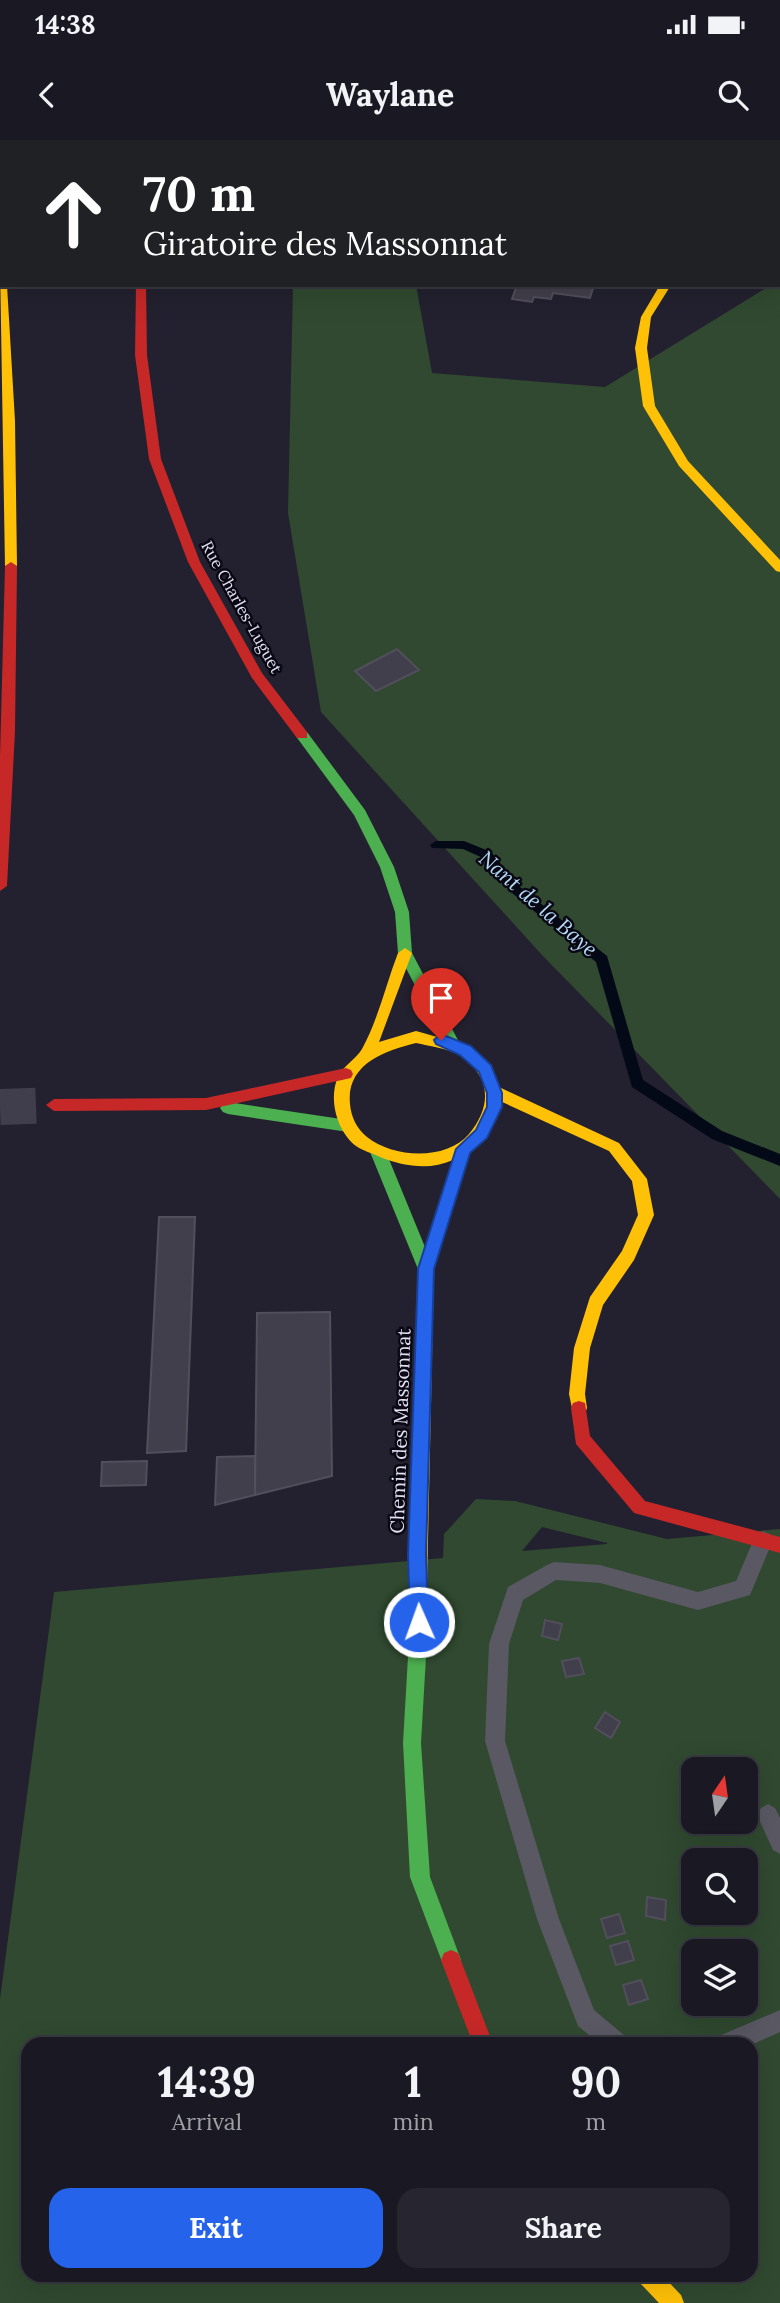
<!DOCTYPE html>
<html lang="en">
<head>
<meta charset="utf-8">
<style>
  body { margin:0; font-family:Lora,serif; background:#272630; color:#f1f3f6; height:100vh; display:flex; flex-direction:column; font-size:26px; white-space:nowrap }
  * { box-sizing:border-box; margin:0 }
  p { font-size:23px; color:#9fa0a6 }
  .icon { flex:none; width:38px; height:38px; fill:none; stroke:currentColor; stroke-width:2; stroke-linecap:round; stroke-linejoin:round }
  .map { position:relative; flex:1; overflow:hidden }
  .drawer { position:absolute; left:21px; top:1897px; width:737px; height:245px; display:flex; flex-direction:column; background:#1a1923; border-radius:21px; box-shadow:0 7px 28px #0002,0 0 0 2px #383841 }
  .drawer>* { flex:none }
  .hud { position:absolute; left:0px; top:0px; width:780px; height:147px; box-shadow:0 7px 28px #0002,0 0 0 2px #383841; background:#202124; color:#fff; overflow:hidden }
  .needle { width:46px; rotate:13deg }
  .tools { position:absolute; left:681px; top:1617px; display:grid; gap:14px }
  .tools a { display:grid; place-items:center; width:77px; height:77px; border-radius:14px; background:#1a1923; box-shadow:0 7px 28px #0002,0 0 0 2px #383841; font-size:35px }
  .pin { position:absolute; display:grid; place-items:center; width:60px; height:60px; color:#fff; margin:-72px -30px; border-radius:50% 50% 50% 0; rotate:-45deg; box-shadow:0 0 7px #0007 }
  .pin .icon { rotate:45deg }
  .me { position:absolute; width:77px; margin:-38px; rotate:358deg; stroke-linejoin:round; filter:drop-shadow(0 0 5px #0008) }
  .turn { display:flex; align-items:center; gap:24px; height:147px; padding:0 28px; font-size:32px }
  .turn .icon { width:91px; height:91px; stroke-width:2.5 }
  .turn b { display:block; font-size:49px; line-height:60px }
  .eta { display:flex; justify-content:space-evenly; align-items:center; height:119px; text-align:center }
  .eta b { font-size:42px; font-weight:700; line-height:49px }
  .primary-button { display:flex; gap:14px; margin-top:auto; padding:14px 28px }
  .primary-button a { flex:1; height:80px; border-radius:21px; background:#2563eb; color:#fff; font-size:28px; font-weight:700; line-height:80px; text-align:center }
  .primary-button a+a { background:#272630; color:#f1f3f6 }
  .status { display:flex; justify-content:space-between; align-items:center; height:49px; padding:0 35px; background:#1a1923; direction:ltr }
  .status svg { height:19px; fill:currentColor }
  header { display:flex; justify-content:space-between; align-items:center; height:91px; padding:0 28px; background:#1a1923; font-size:32px; font-weight:700 }
  .map>svg:first-child { display:block }
  .green { fill:#304930; fill-rule:evenodd }
  .lines { fill:none; stroke-linecap:round; stroke-linejoin:round }
  .stream { fill:#030917; fill-rule:evenodd }
  .building { fill:#423f4c; stroke:#524f5c; stroke-width:2 }
  .secondary-tunnel { stroke:#403e4c; stroke-width:36; stroke-dasharray:36 18; stroke-linecap:butt }
  .lane { fill:#595863; fill-rule:evenodd }
  .fast { fill:#4caf50; fill-rule:evenodd }
  .slow { fill:#ffc107; fill-rule:evenodd }
  .jam { fill:#c62828; fill-rule:evenodd }
  .route { fill:#2563eb; stroke:#184099; stroke-width:2 }
  .labels { text-anchor:middle; stroke-width:5; stroke-linejoin:round; paint-order:stroke }
  .far-street-label { font-size:16px; fill:#e2e1f3; stroke:#090813 }
  .street-label { font-size:19px; fill:#e2e1f3; stroke:#090813 }
  .water-label { font-size:21px; font-style:italic; fill:#b4daf9; stroke:#090813 }
</style>
</head>
<body>
<div class="status"><b>14:38</b><svg viewBox="0 0 49 12"><path d="M0 12V9h3v3zM5 12V6h3v6zM10 12V3h3v9zM15 12V0h3v12zM26 1h20v11H26zM47 4h2v5h-2z"/></svg></div>
<header><svg class="icon" aria-label="back" viewBox="0 0 24 24"><path d="M15 5l-7 7 7 7"/></svg>Waylane<svg class="icon" aria-label="search" viewBox="0 0 24 24"><circle cx="10" cy="10" r="6"/><path d="M15 15l6 6"/></svg></header>
<div class="map">
<svg width="780" height="2163" viewBox="0 0 780 2163">
  <rect width="100%" height="100%" fill="#23212f"/>
  <g class="green">
    <polygon points="780,140 780,1059 542,815 321,572 288,373 293,145 416,145 432,233 605,247 771,145 779,145"/>
    <path d="M476 1359 515 1361 667 1399 780 1389V2163H0V1859L54 1452 443 1418 444 1394ZM542 1387 607 1403V1404L522 1411ZM693 1629H746V1682H693ZM693 1720H746V1773H693ZM693 1811H746V1864H693ZM28 1904H751V2135H28Z"/>
  </g>
  <g class="lines">
    <polygon class="stream" points="436,701 464,701 491,712 520,747 607,816 643,940 722,991 780,1014 780,1026 712,999 632,947 596,822 512,753 483,718 463,709 432,708 430,705"/>
  </g>
  <g class="building">
    <polygon points="517,145 594,145 590,158 553,153 551,159 534,157 532,162 512,159"/>
    <polygon points="397,509 419,530 376,551 355,531"/>
    <polygon points="159,1077 195,1077 186,1311 147,1313"/>
    <polygon points="330,1172 332,1336 255,1355 257,1173"/>
    <polygon points="255,1316 255,1355 215,1365 217,1317"/>
    <polygon points="147,1321 146,1345 101,1346 102,1322"/>
    <polygon points="545,1480 562,1484 558,1500 542,1496"/>
    <polygon points="579,1518 584,1534 566,1537 562,1521"/>
    <polygon points="605,1572 620,1582 611,1598 595,1588"/>
    <polygon points="647,1757 666,1760 665,1780 646,1776"/>
    <polygon points="619,1774 625,1793 607,1798 601,1779"/>
    <polygon points="628,1801 634,1820 616,1825 610,1806"/>
    <polygon points="641,1840 648,1859 629,1865 623,1845"/>
  </g>
  <g class="lines">
    <polyline class="secondary-tunnel" points="0,967 54,965"/>
    <g class="lane">
      <polygon points="763,1391 770,1394 773,1400 750,1455 698,1470 600,1443 556,1440 523,1460 509,1504 505,1601 559,1779 594,1870 625,1896 628,1904 600,1904 578,1886 537,1779 485,1601 489,1504 508,1447 547,1425 554,1422 600,1425 698,1452 736,1441 756,1394"/>
      <polygon points="768,1664 775,1668 780,1678 780,1714 773,1710 757,1675 761,1668"/>
      <polygon points="780,1870 780,1892 751,1905 716,1904 719,1896"/>
    </g>
    <g class="fast">
      <polygon points="164,0 174,0 163,2"/>
      <polygon points="302,590 307,592 365,670 394,727 409,772 412,813 460,904 458,908 448,908 398,813 395,772 380,727 354,675 295,595"/>
      <polygon points="228,962 348,980 353,982 356,986 353,990 348,992 228,974 223,972 220,968 223,964"/>
      <polygon points="378,1006 383,1008 386,1012 434,1129 432,1134 426,1136 420,1134 418,1129 370,1012 373,1008"/>
      <polygon points="418,1438 424,1440 427,1446 428,1482 421,1603 430,1737 461,1820 458,1827 451,1830 444,1827 410,1737 403,1603 410,1482 409,1446 412,1440"/>
    </g>
    <g class="slow">
      <polygon points="0,123 2,145 7,145 15,281 17,426 11,430 5,426"/>
      <polygon points="660,145 671,145 651,177 647,208 655,266 688,321 780,420 780,432 776,431 679,326 643,266 635,208 641,177"/>
      <path d="M405 808 412 813 379 902 416 891 466 905 491 926 499 947 619 1003 647 1039 654 1075 634 1120 603 1165 590 1208 585 1254 587 1268 585 1273 579 1275 573 1273 569 1254 574 1208 590 1157 622 1111 638 1075 632 1041 609 1011 500 961 493 987 471 1011 434 1129 427 1446 424 1452 418 1454 412 1452 409 1446 418 1129 453 1020C429 1031 403 1026 380 1017 372 1013 363 1011 356 1006 337 991 328 959 338 937 344 925 357 918 362 909 378 880 386 844 398 813ZM416 903C429 906 446 908 457 914 491 934 493 965 469 994 446 1021 393 1018 367 997 357 989 351 977 350 964 346 925 383 911 416 903Z"/>
      <polygon points="637,2135 662,2135 681,2155 684,2163 659,2163 640,2143"/>
    </g>
    <g class="jam">
      <polygon points="763,0 773,0 762,2"/>
      <polygon points="136,145 146,145 147,215 161,319 200,422 262,533 307,592 307,598 297,598 252,538 188,422 149,319 135,215"/>
      <polygon points="11,422 17,426 15,591 7,746 0,751 0,617 5,426"/>
      <polygon points="346,928 351,930 353,934 351,938 206,970 54,971 46,965 54,959 206,958"/>
      <polygon points="579,1261 585,1263 590,1296 645,1361 780,1397 780,1413 634,1373 576,1304 571,1268 573,1263"/>
      <polygon points="451,1810 458,1813 493,1904 473,1904 441,1820 444,1813"/>
    </g>
  </g>
  <polygon class="route" points="441,894 471,906 491,925 502,953 502,967 487,998 470,1013 434,1129 426,1414 428,1482 425,1488 419,1491 413,1488 410,1482 408,1414 418,1129 456,1009 476,990 487,967 487,953 479,932 460,915 436,904 434,900"/>
  <g class="labels">
    <g class="far-street-label">
      <text transform="translate(242 467) rotate(61)" y="6">Rue Charles-Luguet</text>
    </g>
    <g class="street-label">
      <text transform="translate(400 1291) rotate(-88)" y="7">Chemin des Massonnat</text>
    </g>
    <g class="water-label">
      <text transform="translate(538 764) rotate(41)" y="7">Nant de la Baye</text>
    </g>
  </g>
</svg>
<div class="tools">
<a><svg class="needle" viewBox="-14 -14 28 28"><path d="M0-13l5 13h-10z" fill="#e53935"/><path d="M0 13l5-13h-10z" fill="#9fa0a6"/></svg></a>
<a><svg class="icon" aria-label="search" viewBox="0 0 24 24"><circle cx="10" cy="10" r="6"/><path d="M15 15l6 6"/></svg></a>
<a><svg class="icon" aria-label="layers" viewBox="0 0 24 24"><path d="M12 4l9 5-9 5-9-5zM3 14l9 5 9-5"/></svg></a>
</div>
<div class="pin" style="left:441px;top:900px;background:#d93025"><svg class="icon" aria-label="arrive" viewBox="0 0 24 24"><path d="M6 21V4h12l-3 4 3 4H6"/></svg></div>
<svg class="me" style="left:419px;top:1482px" viewBox="-20 -20 40 40"><circle r="17" fill="#2563eb" stroke="#fff" stroke-width="3"/><path d="M0-11L8 9 0 5-8 9z" fill="#fff"/></svg>
<div class="hud">
<div class="turn"><svg class="icon" aria-label="ahead" viewBox="0 0 24 24"><path d="M12 20V5M6 11l6-6 6 6"/></svg><div><b>70 m</b>Giratoire des Massonnat</div></div>
</div>
<section class="drawer">
<div class="eta">
<div><b>14:39</b><p>Arrival</p></div>
<div><b>1</b><p>min</p></div>
<div><b>90</b><p>m</p></div>
</div>
<div class="primary-button"><a>Exit</a><a>Share</a></div>
</section>
</div>
</body>
</html>
